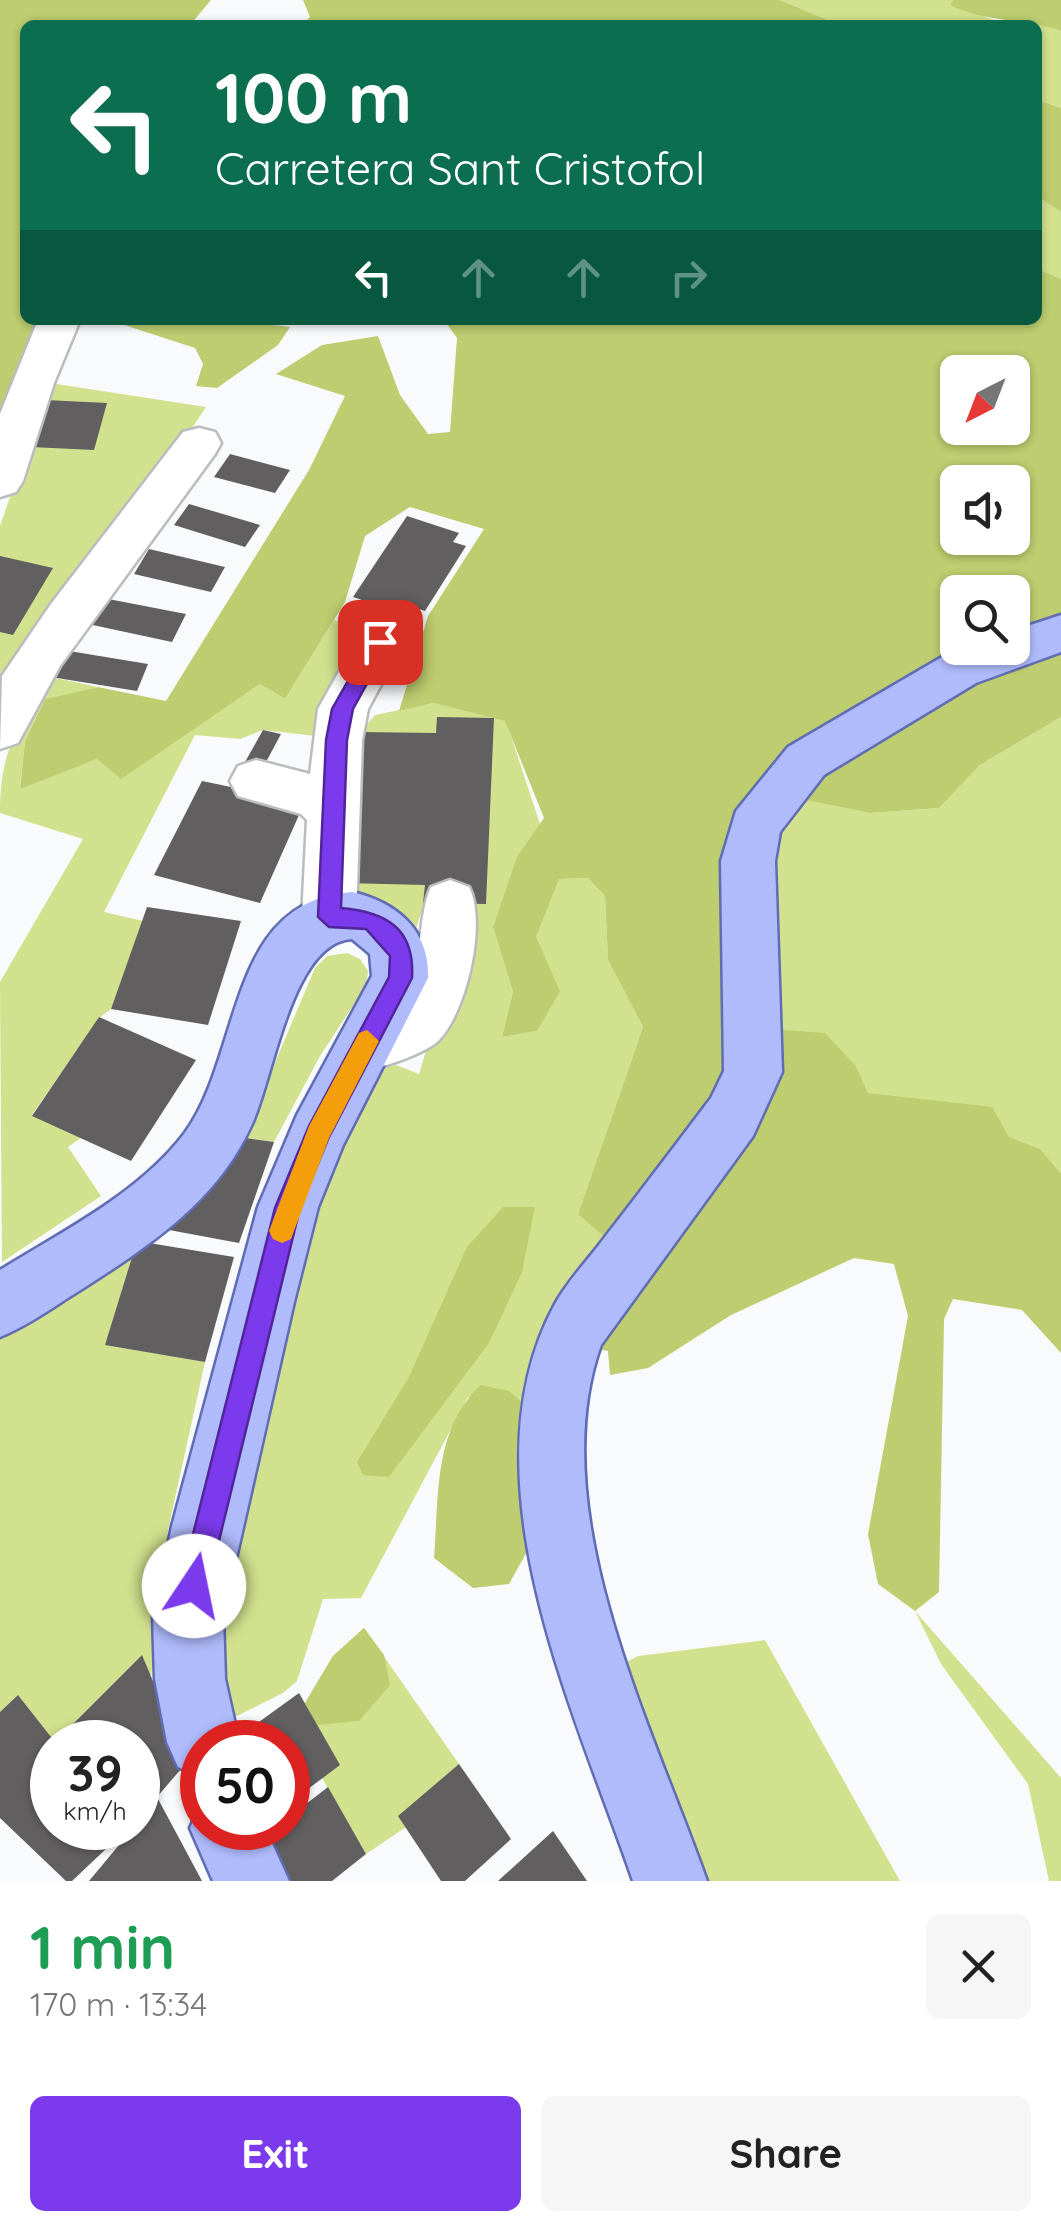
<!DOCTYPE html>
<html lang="en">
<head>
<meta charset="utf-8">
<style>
  body { margin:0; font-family:Quicksand,sans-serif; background:#f6f6f6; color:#222; height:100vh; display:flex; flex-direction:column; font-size:38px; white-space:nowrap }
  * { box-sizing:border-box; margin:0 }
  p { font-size:32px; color:#767676 }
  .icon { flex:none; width:55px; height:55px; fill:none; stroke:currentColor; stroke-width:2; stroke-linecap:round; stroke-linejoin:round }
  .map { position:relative; height:1881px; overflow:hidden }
  .side { display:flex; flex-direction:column; background:#fff; flex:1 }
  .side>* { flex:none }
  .banner { position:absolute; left:20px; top:20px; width:1022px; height:305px; border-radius:15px; box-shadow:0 2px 8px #0004; background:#0b6e4f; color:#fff; overflow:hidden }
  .needle { width:65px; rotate:222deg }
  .buttons { position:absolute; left:940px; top:355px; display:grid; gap:20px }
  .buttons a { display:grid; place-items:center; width:90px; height:90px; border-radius:15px; background:#fff; box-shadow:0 2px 8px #0004; font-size:50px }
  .speed { position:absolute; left:30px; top:1720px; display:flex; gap:20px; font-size:50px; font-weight:700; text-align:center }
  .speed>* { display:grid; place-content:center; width:130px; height:130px; border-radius:50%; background:#fff; box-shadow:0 2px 8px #0004; line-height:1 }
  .speed small { font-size:25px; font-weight:400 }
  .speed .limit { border:15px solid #d22; background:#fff; color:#111 }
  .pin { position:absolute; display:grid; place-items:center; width:85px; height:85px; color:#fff; margin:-42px; border-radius:20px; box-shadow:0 5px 15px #0006 }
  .me { position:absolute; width:110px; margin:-55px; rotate:11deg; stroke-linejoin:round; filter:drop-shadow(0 0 8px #0008) }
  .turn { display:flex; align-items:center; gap:35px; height:210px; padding:0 30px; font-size:45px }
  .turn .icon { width:130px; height:130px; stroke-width:2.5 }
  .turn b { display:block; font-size:70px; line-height:85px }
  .lanes { display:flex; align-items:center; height:95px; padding:0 30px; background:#0003; justify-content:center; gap:50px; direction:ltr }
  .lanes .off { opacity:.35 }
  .round { display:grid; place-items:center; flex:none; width:105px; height:105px; border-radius:15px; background:#f6f6f6 }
  .headline { display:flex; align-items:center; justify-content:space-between; height:170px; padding:0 30px }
  h1 { font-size:60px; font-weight:700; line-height:75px; color:#1e9e55 }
  .button { display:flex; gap:20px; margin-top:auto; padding:20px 30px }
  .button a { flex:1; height:115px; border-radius:15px; background:#7c3aed; color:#fff; font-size:40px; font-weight:700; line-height:115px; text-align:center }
  .button a+a { background:#f6f6f6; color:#222 }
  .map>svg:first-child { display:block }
  .green { fill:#d2e18e }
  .forest { fill:#bdcd6f; fill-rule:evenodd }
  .building { fill:#615f5f; fill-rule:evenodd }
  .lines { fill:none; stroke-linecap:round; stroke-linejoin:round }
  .minor-casing { stroke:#babcbd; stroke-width:5 }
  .major-casing { stroke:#606cb3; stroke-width:5 }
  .minor { fill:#fff; fill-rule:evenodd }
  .major { fill:#b0bbfc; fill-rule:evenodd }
  .route { fill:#7c3aed; stroke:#51269a; stroke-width:2.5 }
  .slow { fill:#f59e0b }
</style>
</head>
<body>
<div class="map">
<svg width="1061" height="1881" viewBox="0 0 1061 1881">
  <rect width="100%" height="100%" fill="#f8fafb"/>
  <g class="green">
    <polygon points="780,0 953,0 950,5 1003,23 1025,18 1061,31 1061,108 1038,100 1038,25 840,25"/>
    <polygon points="1038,197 1061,212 1061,279 1038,269"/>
    <polygon points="50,383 206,407 172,458 43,616 0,686 0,526"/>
    <path d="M334 620 357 628 325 737 263 730 240 739 195 735 104 912 143 921 111 1009 99 1018 32 1115 81 1138 68 1147 101 1196 2 1262 0 982 83 839 0 813C0 749 17 729 51 677L98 687 45 699 25 741 20 787 97 759 121 778 260 684 285 699Z"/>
    <polygon points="433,703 506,721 540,824 517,856 493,927 513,992 502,1037 537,1031 536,937 558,879 588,878 605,896 608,960 643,1027 578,1214 609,1239 525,1405 468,1397 361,1598 323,1599 297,1681 283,1693 229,1720 215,1665 225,1592 323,1189 381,1059 419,1074 470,905 424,903 414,935 351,900 360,732 375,715"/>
    <polygon points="1061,717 1061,1329 925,1101 868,1093 856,1066 783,1030 765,894 780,835 807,799 870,813 939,808 980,765"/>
    <polygon points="347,953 360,959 368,971 366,986 320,1056 274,1142 238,1137 257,1105 315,968 327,956"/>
    <polygon points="137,1241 106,1344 205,1362 168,1530 151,1677 141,1656 55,1742 18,1695 0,1712 0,1336"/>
    <polygon points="915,1611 1061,1778 1061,1881 1049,1881 1028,1784 941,1664"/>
    <polygon points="364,1628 459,1764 399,1816 406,1827 366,1854 322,1778 317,1725 305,1703 333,1656"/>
    <polygon points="765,1640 900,1881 701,1881 625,1663 638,1656"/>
  </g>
  <g class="forest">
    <polygon points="0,0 211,0 190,25 25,25 25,320 45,320 0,427"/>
    <polygon points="303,0 780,0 840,25 302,25 310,17"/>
    <path d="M953 0H1061V31C1018 16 995 25 950 5Z"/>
    <polygon points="1038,100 1061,108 1061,212 1038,197"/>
    <path d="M1038 269 1061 279V717L980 765 939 808 870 813 807 800 780 835 765 894 783 1030 825 1033 856 1066 868 1093 992 1107 1009 1137 1040 1149 1061 1174V1353L1022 1310 953 1299 944 1319 939 1592 915 1611 878 1584 868 1534 908 1316 894 1264 854 1258 731 1315 648 1368 610 1375 608 1351 548 1340 608 1240 578 1214 643 1027 608 960 605 896 588 878 559 879 536 937 560 991 537 1031 502 1037 513 992 493 927 517 856 544 818 505 721 433 703 399 711 428 616 484 529 410 507 365 536 345 602 285 699 260 684 121 779 97 759 20 789 25 741 45 699 98 687 166 701 309 470 345 396 276 374 322 345 378 336 400 395 428 434 450 432 457 338 444 320H1038ZM958 372H1012V428H958ZM958 482H1012V538H958ZM958 592H1012V648H958Z"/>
    <polygon points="109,320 235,320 290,327 278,345 217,388 196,386 203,364 195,348"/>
    <polygon points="503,1207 535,1207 522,1272 489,1343 389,1477 363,1475 357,1462 409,1377 467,1247"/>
    <path d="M481 1385 509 1391 525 1405 522 1528 529 1548 509 1584 473 1588 434 1558C439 1498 433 1428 481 1385Z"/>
    <polygon points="364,1628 384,1655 390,1685 359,1721 317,1725 305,1703 333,1656"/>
  </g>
  <g class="building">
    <polygon points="45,400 107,403 94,450 31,447"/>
    <polygon points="230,454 290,470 275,493 214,477"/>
    <polygon points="189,504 260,525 245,547 174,525"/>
    <polygon points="407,516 459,533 453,542 466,546 425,611 413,607 407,615 353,597"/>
    <polygon points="149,549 225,567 211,592 134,574"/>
    <polygon points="0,556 53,568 13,635 0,632"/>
    <polygon points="103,598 186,614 172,642 88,624"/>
    <polygon points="63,650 148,664 137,691 51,677"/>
    <polygon points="437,717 494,718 486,904 423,903 425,885 345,883 360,732 436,733"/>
    <polygon points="263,730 281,734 250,792 303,806 260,903 154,875 202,781 231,787"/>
    <polygon points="147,907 241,921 208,1025 111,1009"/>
    <polygon points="99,1017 196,1060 131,1161 32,1116"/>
    <polygon points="238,1137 274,1142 239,1243 153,1227"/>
    <polygon points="137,1241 234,1257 205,1362 105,1345"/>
    <path d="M142 1655 187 1762 157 1797 202 1881H89L129 1833 126 1830 72 1881H66L0 1818V1712L18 1695 55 1742ZM52 1742H138V1828H52Z"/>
    <polygon points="299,1693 340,1765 288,1804 288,1742 231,1742"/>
    <polygon points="459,1764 511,1839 465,1881 441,1881 398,1816"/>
    <polygon points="328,1787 366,1854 332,1881 276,1881 256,1843 275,1828 288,1828 288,1818"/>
    <polygon points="553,1831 587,1881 498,1881"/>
  </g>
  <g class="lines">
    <defs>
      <g id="minor">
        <polygon points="38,320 80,320 54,383 23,481 16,492 0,497 0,414"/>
        <polygon points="199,428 215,432 221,443 215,454 60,666 18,743 0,749 2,676 51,604 183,432"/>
        <polygon points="380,623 397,629 404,642 368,709 362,740 356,917 348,933 329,940 310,933 302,917 307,820 301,814 238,796 230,781 238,766 256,760 310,774 318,709 363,629"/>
        <path d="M450 880 469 887C487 922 467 1011 439 1040 428 1052 383 1068 368 1069 361 1069 352 1064 346 1062L337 1044 346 1026C361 1017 384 1016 397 1006 424 985 416 918 431 887Z"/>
      </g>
      <g id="major">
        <path d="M1061 615V652L976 683 824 775 780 832 775 861 782 1072 753 1136 601 1345C542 1509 652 1726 707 1881H633C575 1711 461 1477 555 1304 568 1280 589 1259 605 1237 641 1191 676 1144 711 1098L724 1071 721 861 736 811 788 747 942 657 967 648H1012V631Z"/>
        <path d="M352 892C396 902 430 930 428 978L343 1145 318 1207 294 1302 223 1616 225 1679 239 1742H202V1778L178 1767 167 1742 155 1679 153 1616 172 1526 258 1207 297 1115 372 976 370 954 352 939C292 942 274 1076 252 1124 217 1202 149 1246 79 1291 53 1307 29 1325 0 1337V1270C63 1231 138 1194 184 1134 243 1055 225 901 352 892Z"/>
        <polygon points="202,1801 202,1828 265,1828 289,1881 213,1881 190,1828"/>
      </g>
    </defs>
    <use href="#minor" class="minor-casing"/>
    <use href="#major" class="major-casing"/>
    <use href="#minor" class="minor"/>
    <use href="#major" class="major"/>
  </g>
  <path class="route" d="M380 634 390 642 353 709 347 740 341 908C386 912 415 928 412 978L328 1139 300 1208 208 1586 204 1596 194 1600 184 1596 180 1586 275 1208 309 1126 389 977 390 956 366 929 329 927 318 917 326 740 332 709 373 637Z"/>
  <polygon class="slow" points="367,1030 379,1041 329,1138 291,1239 282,1243 273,1239 269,1231 309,1126 359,1033"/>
</svg>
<div class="buttons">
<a><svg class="needle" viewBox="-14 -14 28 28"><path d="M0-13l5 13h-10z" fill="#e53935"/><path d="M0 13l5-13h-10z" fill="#767676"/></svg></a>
<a><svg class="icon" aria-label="sound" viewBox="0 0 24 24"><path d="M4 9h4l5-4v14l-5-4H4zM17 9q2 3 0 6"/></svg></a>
<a><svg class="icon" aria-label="search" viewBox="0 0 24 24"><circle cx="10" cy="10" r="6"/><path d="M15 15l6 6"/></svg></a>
</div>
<div class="speed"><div>39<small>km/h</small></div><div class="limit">50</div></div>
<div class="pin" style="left:380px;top:642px;background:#d93025"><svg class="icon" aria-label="arrive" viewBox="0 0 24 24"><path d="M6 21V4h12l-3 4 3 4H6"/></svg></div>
<svg class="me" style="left:194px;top:1586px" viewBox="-20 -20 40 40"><circle r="19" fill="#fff"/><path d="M0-13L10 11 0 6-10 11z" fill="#7c3aed"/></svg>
<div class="banner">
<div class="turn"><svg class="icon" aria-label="left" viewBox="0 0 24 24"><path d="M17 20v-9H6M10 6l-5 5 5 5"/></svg><div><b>100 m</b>Carretera Sant Cristofol</div></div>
<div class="lanes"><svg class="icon" aria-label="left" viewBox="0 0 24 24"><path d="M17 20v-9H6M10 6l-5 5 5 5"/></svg><svg class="icon off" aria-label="ahead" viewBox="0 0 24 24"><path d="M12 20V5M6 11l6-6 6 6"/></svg><svg class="icon off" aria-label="ahead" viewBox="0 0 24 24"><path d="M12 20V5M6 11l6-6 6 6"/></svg><svg class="icon off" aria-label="right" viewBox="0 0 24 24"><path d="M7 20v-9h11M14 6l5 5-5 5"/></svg></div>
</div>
</div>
<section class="side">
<div class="headline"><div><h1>1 min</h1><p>170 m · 13:34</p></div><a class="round"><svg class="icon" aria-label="close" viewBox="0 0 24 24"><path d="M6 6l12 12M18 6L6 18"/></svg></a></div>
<div class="button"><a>Exit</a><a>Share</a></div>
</section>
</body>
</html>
